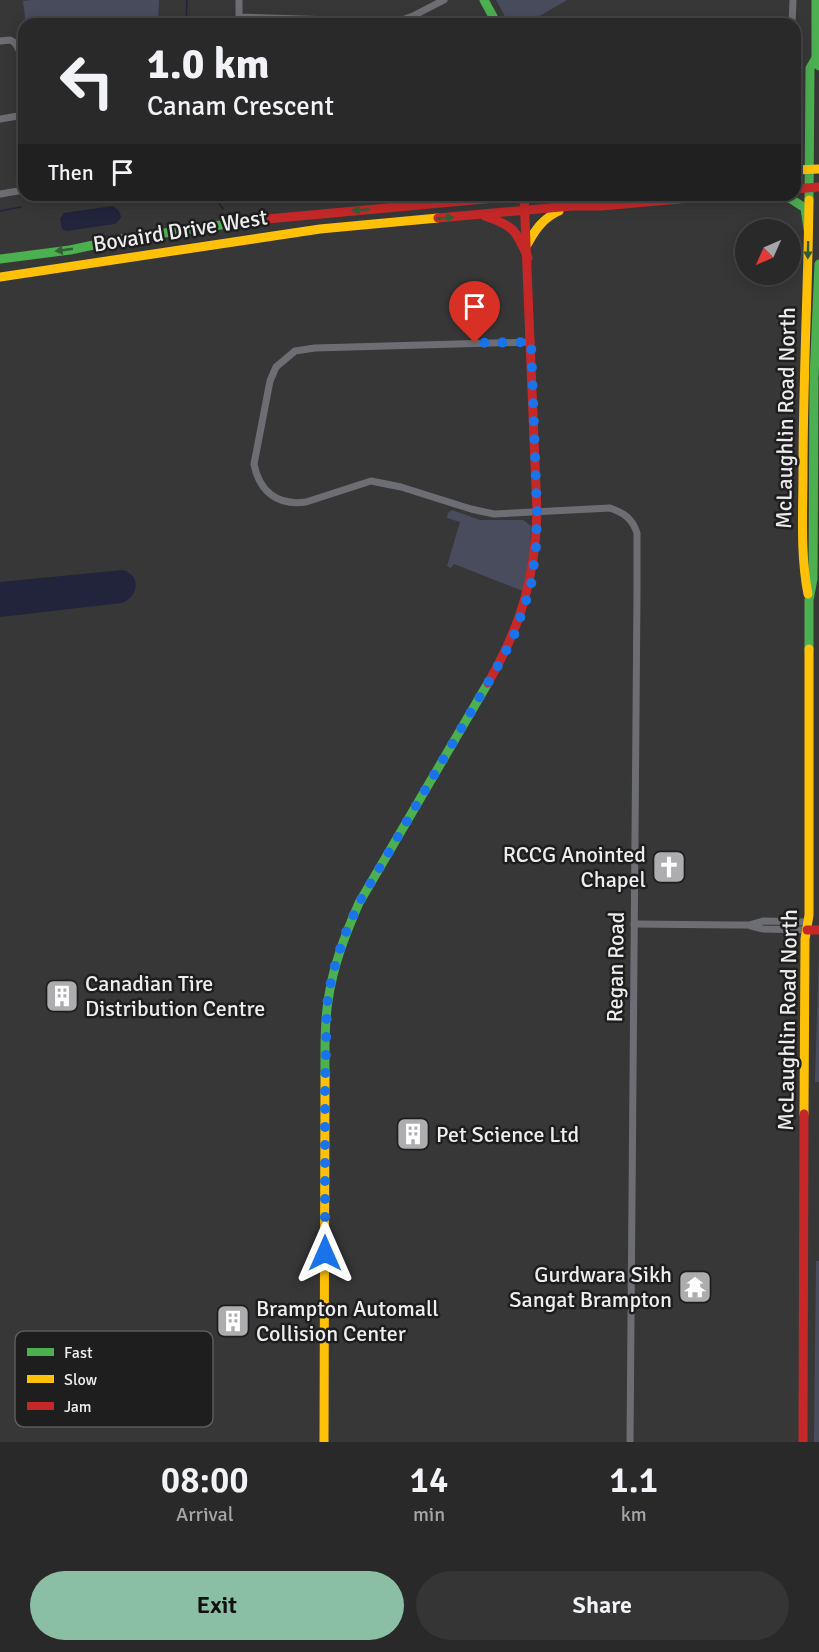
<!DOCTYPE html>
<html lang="en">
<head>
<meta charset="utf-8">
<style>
  body { margin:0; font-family:Signika,sans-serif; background:#353536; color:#f1f3f6; height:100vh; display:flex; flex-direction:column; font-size:22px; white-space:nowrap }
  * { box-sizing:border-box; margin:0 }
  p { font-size:20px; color:#a5a6a8 }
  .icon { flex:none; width:33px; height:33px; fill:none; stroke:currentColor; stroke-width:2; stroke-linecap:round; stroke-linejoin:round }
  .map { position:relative; height:1442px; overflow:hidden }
  .sheet { display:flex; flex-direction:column; background:#29292a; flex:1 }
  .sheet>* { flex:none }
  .top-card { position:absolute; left:18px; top:18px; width:783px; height:183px; border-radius:18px; box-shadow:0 3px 15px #0003,0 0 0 2px #454547; background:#29292a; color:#f1f3f6; overflow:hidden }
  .needle { width:39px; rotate:225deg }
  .fabs { position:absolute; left:735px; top:219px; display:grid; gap:12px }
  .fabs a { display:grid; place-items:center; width:66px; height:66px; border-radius:50%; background:#29292a; box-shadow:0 3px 15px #0003,0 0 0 2px #454547; font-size:30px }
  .pin { position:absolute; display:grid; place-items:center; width:51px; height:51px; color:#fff; margin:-62px -26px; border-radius:50% 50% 50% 0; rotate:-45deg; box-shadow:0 0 6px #0007 }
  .pin .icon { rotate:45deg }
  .me { position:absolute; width:66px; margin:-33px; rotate:0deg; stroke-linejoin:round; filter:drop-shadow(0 0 4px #0008) }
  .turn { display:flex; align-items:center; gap:21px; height:126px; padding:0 30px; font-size:27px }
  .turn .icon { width:78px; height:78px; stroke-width:2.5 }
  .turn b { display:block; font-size:42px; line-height:51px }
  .then { display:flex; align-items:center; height:57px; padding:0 30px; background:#0003; gap:12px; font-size:22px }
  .eta { display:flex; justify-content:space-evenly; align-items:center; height:102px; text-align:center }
  .eta b { font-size:36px; font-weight:600; line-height:42px }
  .primary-button { display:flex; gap:12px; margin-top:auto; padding:12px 30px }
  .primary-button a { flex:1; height:69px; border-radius:36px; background:#8abfa5; color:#111; font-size:24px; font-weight:600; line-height:69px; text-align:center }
  .primary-button a+a { background:#353536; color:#f1f3f6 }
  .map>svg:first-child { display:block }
  .green { fill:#494c5d }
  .water { fill:#21243a }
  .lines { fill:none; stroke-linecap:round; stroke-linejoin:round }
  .stream { stroke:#21243a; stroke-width:1.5 }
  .street { stroke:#6d6e73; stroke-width:7 }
  .fast { stroke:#4caf50; stroke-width:9 }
  .slow { stroke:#ffc107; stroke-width:9 }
  .jam { stroke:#c62828; stroke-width:9 }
  .oneway { fill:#335f35 }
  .route { stroke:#1a73e8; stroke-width:10; stroke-dasharray:0 18 }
  .labels { text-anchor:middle; stroke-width:5; stroke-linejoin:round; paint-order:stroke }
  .street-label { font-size:22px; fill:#ededef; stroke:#1e1e1f }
  .poi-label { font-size:22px; fill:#ededef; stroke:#1e1e1f; text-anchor:start }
  .key { fill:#1e1e1f; stroke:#5c5c5d; stroke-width:1.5 }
  .key-label { font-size:16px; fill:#ededef }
</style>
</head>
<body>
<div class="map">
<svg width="819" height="1442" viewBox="0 0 819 1442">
  <rect width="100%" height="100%" fill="#373738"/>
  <g class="green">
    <polygon points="31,0 159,0 158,24 26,24 23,1"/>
    <polygon points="496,0 567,0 526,24 509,24"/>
    <polygon points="452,510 480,520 523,520 531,526 530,551 523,591 454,564 451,568 447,566 460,522 447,518 448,513"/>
    <polygon points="819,950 819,1082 815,1082"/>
    <polygon points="816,1261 819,1261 819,1442 814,1442"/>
  </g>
  <g class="water">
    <path d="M112 206C118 209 120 211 121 218L115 224 66 231 62 229 60 219 64 213Z"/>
    <path d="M123 570C142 576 138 597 122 603L0 617V582Z"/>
  </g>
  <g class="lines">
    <g class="stream">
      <polyline points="186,24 187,0"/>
      <polyline points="213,195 223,209"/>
      <polyline points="0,211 21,207"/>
    </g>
    <g class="street">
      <polyline points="239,0 239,17 396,22 413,16 444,0"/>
      <polyline points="588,24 596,21 604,24"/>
      <polyline points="792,24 793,0"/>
      <path d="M0 41C3 41 7 40 10 40 23 44 23 74 24 86"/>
      <polyline points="0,119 24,115"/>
      <polyline points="0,194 24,190"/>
      <path d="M531 342 315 348 295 351 276 367 270 381 254 464C259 491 277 506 306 502L371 481 401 487 471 509 494 514 610 508C624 513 632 518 637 533V594L630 1442"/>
      <polyline points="634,924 736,925 749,925 763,921 808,922"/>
      <polyline points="751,926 763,929 807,930"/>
    </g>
    <g class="fast">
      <polyline points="484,0 497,24"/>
      <polyline points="816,0 816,58 819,66"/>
      <polyline points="779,195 791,199 805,208 808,229"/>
      <polyline points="809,200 810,68 816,58"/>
      <polyline points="0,259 70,250 122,239 256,220"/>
      <polyline points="809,649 809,600 813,579 814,378 819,264"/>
      <path d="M325 1076C325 1052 324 1025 328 1001 333 966 345 935 359 903L488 683"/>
    </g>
    <g class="slow">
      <polyline points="795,170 819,169"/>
      <path d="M527 245C535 230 543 218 559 211"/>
      <polyline points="0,277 320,229 438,218"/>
      <path d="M808 594C800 554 803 511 803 471 803 380 808 290 809 200"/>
      <polyline points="804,1114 805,939 809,915 809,649"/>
      <polyline points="324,1442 325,1076"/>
    </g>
    <g class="jam">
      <polyline points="795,189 819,187"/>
      <path d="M485 216C514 226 516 230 528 258"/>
      <polyline points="438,218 572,206 602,206 724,195"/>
      <polyline points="256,220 528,195"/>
      <path d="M488 683C521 626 535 578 537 512L524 195"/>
      <polyline points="807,930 819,930"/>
      <polyline points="803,1442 804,1114"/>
    </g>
  </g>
  <defs><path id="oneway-solid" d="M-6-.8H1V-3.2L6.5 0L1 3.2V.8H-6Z" transform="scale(1.5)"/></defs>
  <g class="oneway">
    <use href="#oneway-solid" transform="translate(361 210) rotate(175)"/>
    <use href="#oneway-solid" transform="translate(445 218) rotate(-5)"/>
    <use href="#oneway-solid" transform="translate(64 250) rotate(172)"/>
    <use href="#oneway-solid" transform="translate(808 250) rotate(91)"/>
  </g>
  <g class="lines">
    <polyline class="route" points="325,1253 325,1088 327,1004 332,976 339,952 346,932 359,903 499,664 513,638 524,607 531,585 536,547 537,512 531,342 475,343"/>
  </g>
  <defs>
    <symbol id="church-square" viewBox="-11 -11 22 22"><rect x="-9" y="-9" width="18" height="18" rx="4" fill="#adadaf" stroke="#1e1e1f"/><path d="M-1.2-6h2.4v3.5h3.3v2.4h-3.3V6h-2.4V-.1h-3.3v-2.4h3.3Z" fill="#fff"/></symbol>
    <symbol id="building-square" viewBox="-11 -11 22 22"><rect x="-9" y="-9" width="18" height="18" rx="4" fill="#adadaf" stroke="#1e1e1f"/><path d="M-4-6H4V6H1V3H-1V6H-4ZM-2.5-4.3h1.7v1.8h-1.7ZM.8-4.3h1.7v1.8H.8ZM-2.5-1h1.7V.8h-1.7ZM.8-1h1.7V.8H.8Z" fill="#fff"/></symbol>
    <symbol id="temple-square" viewBox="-11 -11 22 22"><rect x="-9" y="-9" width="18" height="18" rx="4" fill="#adadaf" stroke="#1e1e1f"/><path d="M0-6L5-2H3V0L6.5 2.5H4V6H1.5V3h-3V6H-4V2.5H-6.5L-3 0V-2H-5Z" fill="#fff"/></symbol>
  </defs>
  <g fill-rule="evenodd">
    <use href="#church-square" x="650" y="848" width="38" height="38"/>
    <use href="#building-square" x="43" y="977" width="38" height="38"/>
    <use href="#building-square" x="394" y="1115" width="38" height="38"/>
    <use href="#temple-square" x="676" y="1268" width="38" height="38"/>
    <use href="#building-square" x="214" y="1302" width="38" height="38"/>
  </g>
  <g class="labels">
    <g class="street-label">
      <text transform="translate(180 230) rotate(-9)" y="8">Bovaird Drive West</text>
      <text transform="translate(785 418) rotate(-89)" y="8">McLaughlin Road North</text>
      <text transform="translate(615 967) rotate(-89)" y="8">Regan Road</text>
      <text transform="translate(787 1020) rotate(-89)" y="8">McLaughlin Road North</text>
    </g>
    <g class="poi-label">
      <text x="646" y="862" text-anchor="end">RCCG Anointed<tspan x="646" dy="25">Chapel</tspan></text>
      <text x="85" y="991">Canadian Tire<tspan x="85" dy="25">Distribution Centre</tspan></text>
      <text x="436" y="1142">Pet Science Ltd</text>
      <text x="672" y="1282" text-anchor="end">Gurdwara Sikh<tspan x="672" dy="25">Sangat Brampton</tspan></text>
      <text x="256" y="1316">Brampton Automall<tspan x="256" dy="25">Collision Center</tspan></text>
    </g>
  </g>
  <rect x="15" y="1331" width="198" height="96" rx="9" class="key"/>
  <rect x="27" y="1348" width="27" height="8" fill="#4caf50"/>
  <rect x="27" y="1375" width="27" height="8" fill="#ffc107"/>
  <rect x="27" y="1402" width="27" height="8" fill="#c62828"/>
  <g class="key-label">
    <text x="64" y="1358">Fast</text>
    <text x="64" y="1385">Slow</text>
    <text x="64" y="1412">Jam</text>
  </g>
</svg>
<div class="fabs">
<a><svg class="needle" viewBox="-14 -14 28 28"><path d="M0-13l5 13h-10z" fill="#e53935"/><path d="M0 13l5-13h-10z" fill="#a5a6a8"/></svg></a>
</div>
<div class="pin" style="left:475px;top:343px;background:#d93025"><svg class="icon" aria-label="arrive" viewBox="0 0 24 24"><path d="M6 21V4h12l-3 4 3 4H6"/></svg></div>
<svg class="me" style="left:325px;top:1253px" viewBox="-20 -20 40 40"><path d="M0-17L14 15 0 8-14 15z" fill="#1a73e8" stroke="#fff" stroke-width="4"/></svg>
<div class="top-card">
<div class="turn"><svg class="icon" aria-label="left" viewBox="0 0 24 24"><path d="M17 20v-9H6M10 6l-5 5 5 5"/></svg><div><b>1.0 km</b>Canam Crescent</div></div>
<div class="then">Then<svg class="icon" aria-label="arrive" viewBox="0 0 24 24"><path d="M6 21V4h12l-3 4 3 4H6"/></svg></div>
</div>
</div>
<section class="sheet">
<div class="eta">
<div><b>08:00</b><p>Arrival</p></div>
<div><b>14</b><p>min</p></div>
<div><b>1.1</b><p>km</p></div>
</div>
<div class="primary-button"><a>Exit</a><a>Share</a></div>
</section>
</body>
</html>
